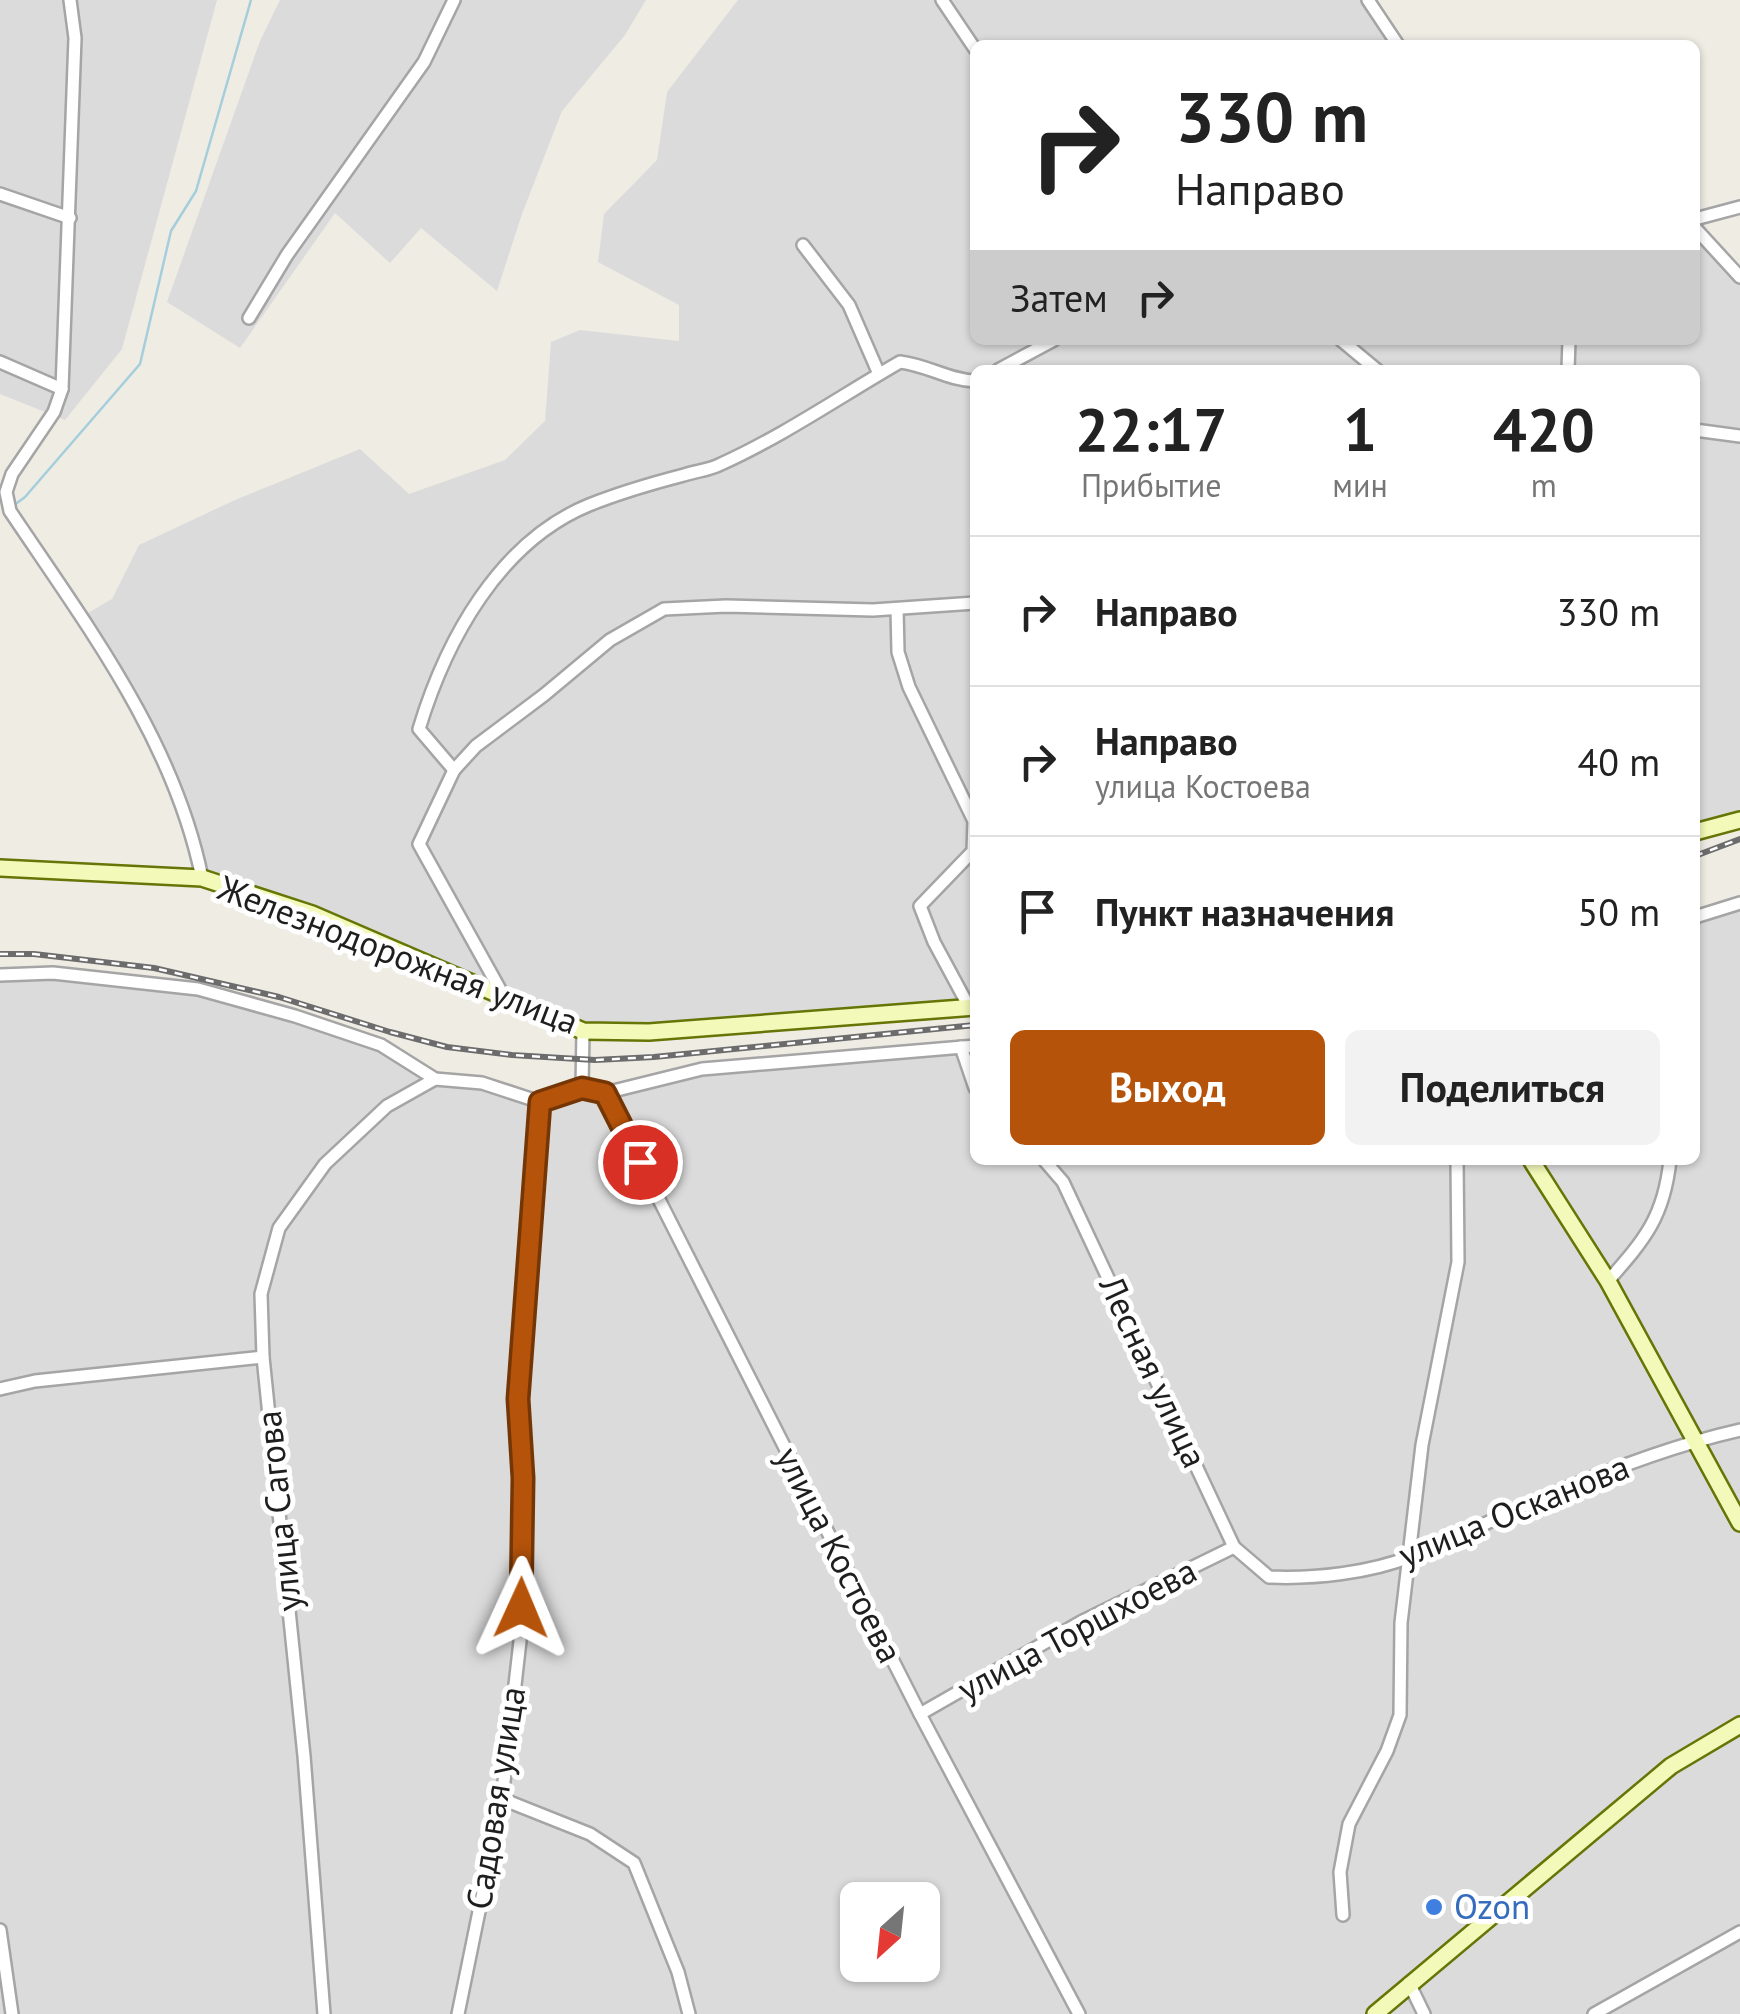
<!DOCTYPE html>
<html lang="ru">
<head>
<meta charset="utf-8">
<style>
  body { margin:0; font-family:"PT Sans",sans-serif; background:#f2f2f2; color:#222; height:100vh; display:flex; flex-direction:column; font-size:38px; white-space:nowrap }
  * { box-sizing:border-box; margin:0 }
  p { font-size:32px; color:#767676 }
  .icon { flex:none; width:55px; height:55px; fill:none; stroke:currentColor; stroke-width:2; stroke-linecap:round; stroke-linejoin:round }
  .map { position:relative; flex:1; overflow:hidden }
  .sheet { position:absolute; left:970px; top:365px; width:730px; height:800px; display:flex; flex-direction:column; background:#fff; border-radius:15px; box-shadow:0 2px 8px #0004 }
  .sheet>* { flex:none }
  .banner { position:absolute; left:970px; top:40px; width:730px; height:305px; border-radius:15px; box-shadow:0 2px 8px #0004; background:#fff; color:#222; overflow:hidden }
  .needle { width:65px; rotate:207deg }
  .controls { position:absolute; left:840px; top:1882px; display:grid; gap:20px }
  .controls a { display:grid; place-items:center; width:100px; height:100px; border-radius:15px; background:#fff; box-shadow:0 2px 8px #0004; font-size:50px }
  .pin { position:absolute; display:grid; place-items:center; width:85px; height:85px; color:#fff; margin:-42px; border:5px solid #fff; border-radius:50%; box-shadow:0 2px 10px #0007 }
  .me { position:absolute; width:110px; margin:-55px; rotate:1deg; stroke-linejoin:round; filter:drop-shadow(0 0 8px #0008) }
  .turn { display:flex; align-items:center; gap:35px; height:210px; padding:0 40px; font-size:45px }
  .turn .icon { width:130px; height:130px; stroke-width:2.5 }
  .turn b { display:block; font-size:70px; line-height:85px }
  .then { display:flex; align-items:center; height:95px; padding:0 40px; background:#0003; gap:20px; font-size:38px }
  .eta { display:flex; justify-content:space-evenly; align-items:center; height:170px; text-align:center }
  .eta b { font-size:60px; font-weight:600; line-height:70px }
  .button { display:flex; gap:20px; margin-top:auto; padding:20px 40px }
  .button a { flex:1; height:115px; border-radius:15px; background:#b45309; color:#fff; font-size:40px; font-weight:600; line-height:115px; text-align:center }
  .button a+a { background:#f2f2f2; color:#222 }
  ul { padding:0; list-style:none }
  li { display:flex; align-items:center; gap:30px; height:150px; padding:0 40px; border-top:2px solid #e0e0e0 }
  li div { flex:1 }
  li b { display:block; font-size:38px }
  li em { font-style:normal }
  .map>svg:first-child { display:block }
  .residential { fill:#dcdbdb; fill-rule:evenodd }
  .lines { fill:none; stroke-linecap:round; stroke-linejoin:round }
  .stream { stroke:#a5cedd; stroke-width:2.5 }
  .street-casing { stroke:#a5a5a5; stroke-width:16 }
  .secondary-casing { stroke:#657506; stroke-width:20 }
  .street { stroke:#fff; stroke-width:11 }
  .secondary { stroke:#f3f9b9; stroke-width:15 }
  .rail-casing { stroke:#6c6c6c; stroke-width:6 }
  .rail { stroke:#fff; stroke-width:2.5; stroke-dasharray:8; stroke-linecap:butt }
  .route-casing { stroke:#753606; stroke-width:25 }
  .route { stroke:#b45309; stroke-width:18 }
  .shop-dot { fill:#3f7fe0; stroke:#fff; stroke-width:4 }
  .labels { text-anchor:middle; stroke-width:10; stroke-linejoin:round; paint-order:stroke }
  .street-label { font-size:35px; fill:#1e1e1e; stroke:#fff }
  .shop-label { font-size:35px; fill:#366cbe; stroke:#fff; text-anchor:start }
</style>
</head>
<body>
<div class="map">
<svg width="1740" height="2014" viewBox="0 0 1740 2014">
  <rect width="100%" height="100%" fill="#efece4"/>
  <g class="residential">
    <polygon points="0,0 217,0 122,349 65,420 0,394"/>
    <polygon points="280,0 646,0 625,35 562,111 522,214 497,291 421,228 390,263 335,213 240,348 167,302 260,41"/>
    <polygon points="738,0 1368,0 1398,45 975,45 975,340 1695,340 1695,228 1740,277 1740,820 1695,832 1695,370 975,370 975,1007 583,1031 536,1009 202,878 153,735 81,617 112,599 139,545 235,500 360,449 409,494 505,460 545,421 551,342 580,330 679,341 679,305 598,262 604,214 657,160 667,92"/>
    <path d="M1740 903V2014H0V975L198 989 381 1045 435 1079 482 1083 540 1102 582 1088 605 1093 702 1069 975 1046V1160H1695V917ZM858 1900H922V1965H858Z"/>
  </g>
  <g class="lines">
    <polyline class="stream" points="13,506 25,497 140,364 171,231 196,191 251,0"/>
    <defs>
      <g id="street">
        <path d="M70 0 75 38 62 389 54 412 12 474 6 492 10 511C87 626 174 740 202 878"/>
        <polyline points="942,0 975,49"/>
        <polyline points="1368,0 1398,45"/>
        <polyline points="0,194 70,218"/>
        <polyline points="1695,219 1740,207"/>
        <polyline points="1695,228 1740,277"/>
        <polyline points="803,245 849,305 879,374"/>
        <polyline points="249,318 287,255 424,62 454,0"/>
        <polyline points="1341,340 1377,370"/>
        <polyline points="0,362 62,389"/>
        <polyline points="998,370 1054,340"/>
        <polyline points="1568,370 1569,340"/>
        <polyline points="1695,430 1740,436"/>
        <polyline points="897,609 898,652 909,687 974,821 973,851 920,906 934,942 969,1007"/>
        <path d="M454 770 419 729C446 640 499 542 589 505 619 493 653 483 684 475 696 471 710 470 721 464 783 436 841 396 900 362 927 365 948 380 975 381"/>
        <polyline points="1695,917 1740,903"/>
        <polyline points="0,975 53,973 198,989 295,1016 381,1045 435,1079 482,1083 540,1102 582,1088 605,1093 702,1069 975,1046"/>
        <polyline points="503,995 419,844 454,770 476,746 544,695 610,640 664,609 726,606 873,610 975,603"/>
        <polyline points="961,1047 975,1088"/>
        <polyline points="582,1088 583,1031"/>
        <polyline points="605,1093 920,1714 1079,2014"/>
        <path d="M1044 1160 1063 1182 1234 1547 1269 1577C1314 1579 1370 1573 1412 1556 1457 1539 1500 1515 1545 1497 1608 1470 1673 1445 1740 1430"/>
        <path d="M1608 1281C1645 1239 1664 1217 1670 1160"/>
        <polyline points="0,1389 35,1381 263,1357"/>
        <polyline points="920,1714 1081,1622 1234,1547"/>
        <polyline points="502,1799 590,1834 634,1863 678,1972 689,2014"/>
        <polyline points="1343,1915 1340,1872 1349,1824 1387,1751 1400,1715 1401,1623 1422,1445 1458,1262 1457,1160"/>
        <polyline points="0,1930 12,2014"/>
        <polyline points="1409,1983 1424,2014"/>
        <polyline points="324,2014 304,1756 263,1357 261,1294 279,1228 325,1164 387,1106 435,1079"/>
        <polyline points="458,2014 502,1799 520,1641 523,1478 518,1399 540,1102"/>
        <polyline points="1594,2014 1740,1932"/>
      </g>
      <g id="secondary">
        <polyline points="1695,832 1740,820"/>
        <polyline points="0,868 202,878 312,914 583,1031 649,1032 975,1007"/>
        <polyline points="1531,1160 1608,1281 1740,1523"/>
        <polyline points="1375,2014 1671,1766 1740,1725"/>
      </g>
    </defs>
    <use href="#street" class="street-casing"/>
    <use href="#secondary" class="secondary-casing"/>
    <use href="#street" class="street"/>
    <use href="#secondary" class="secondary"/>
    <defs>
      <g id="rail">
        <polyline points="1695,856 1740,839"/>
        <polyline points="0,954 34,954 154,968 279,997 390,1032 447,1047 512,1055 595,1060 654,1057 975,1025"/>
      </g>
    </defs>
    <use href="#rail" class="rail-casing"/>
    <use href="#rail" class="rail"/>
  </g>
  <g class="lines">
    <defs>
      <polyline id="route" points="521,1608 523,1478 518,1399 540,1102 582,1088 605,1093 640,1162"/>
    </defs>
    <use href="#route" class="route-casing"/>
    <use href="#route" class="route"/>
  </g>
  <circle class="shop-dot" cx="1434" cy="1907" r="10"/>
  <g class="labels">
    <g class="street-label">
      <text transform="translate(398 955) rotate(21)" y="12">Железнодорожная улица</text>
      <text transform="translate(1153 1372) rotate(65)" y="12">Лесная улица</text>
      <text transform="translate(279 1511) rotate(-96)" y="12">улица Сагова</text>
      <text transform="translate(1514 1511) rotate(-22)" y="12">улица Осканова</text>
      <text transform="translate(839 1555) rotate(63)" y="12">улица Костоева</text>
      <text transform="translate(1077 1630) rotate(-28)" y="12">улица Торшхоева</text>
      <text transform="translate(496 1798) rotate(-81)" y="12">Садовая улица</text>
    </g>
    <g class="shop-label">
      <text x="1454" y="1919">Ozon</text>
    </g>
  </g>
</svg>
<div class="controls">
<a><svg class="needle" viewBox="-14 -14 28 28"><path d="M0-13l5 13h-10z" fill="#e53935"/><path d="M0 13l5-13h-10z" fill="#767676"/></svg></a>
</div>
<div class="pin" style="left:640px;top:1162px;background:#d93025"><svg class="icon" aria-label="arrive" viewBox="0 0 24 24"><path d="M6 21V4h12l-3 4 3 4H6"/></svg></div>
<svg class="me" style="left:521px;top:1608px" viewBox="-20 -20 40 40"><path d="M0-17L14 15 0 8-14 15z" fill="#b45309" stroke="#fff" stroke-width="4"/></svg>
<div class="banner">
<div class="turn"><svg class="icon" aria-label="right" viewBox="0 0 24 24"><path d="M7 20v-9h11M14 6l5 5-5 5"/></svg><div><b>330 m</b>Направо</div></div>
<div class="then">Затем<svg class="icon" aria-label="right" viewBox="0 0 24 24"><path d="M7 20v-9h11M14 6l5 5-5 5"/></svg></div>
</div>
<section class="sheet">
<div class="eta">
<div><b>22:17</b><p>Прибытие</p></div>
<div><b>1</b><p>мин</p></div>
<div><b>420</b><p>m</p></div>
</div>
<ul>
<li><svg class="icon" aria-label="right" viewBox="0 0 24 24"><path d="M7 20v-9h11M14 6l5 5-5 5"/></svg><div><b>Направо</b></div><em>330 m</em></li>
<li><svg class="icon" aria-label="right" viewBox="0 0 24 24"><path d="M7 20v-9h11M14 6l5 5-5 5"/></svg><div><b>Направо</b><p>улица Костоева</p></div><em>40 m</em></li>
<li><svg class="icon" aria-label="arrive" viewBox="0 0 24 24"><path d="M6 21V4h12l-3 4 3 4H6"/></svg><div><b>Пункт назначения</b></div><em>50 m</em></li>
</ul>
<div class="button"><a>Выход</a><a>Поделиться</a></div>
</section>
</div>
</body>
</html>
